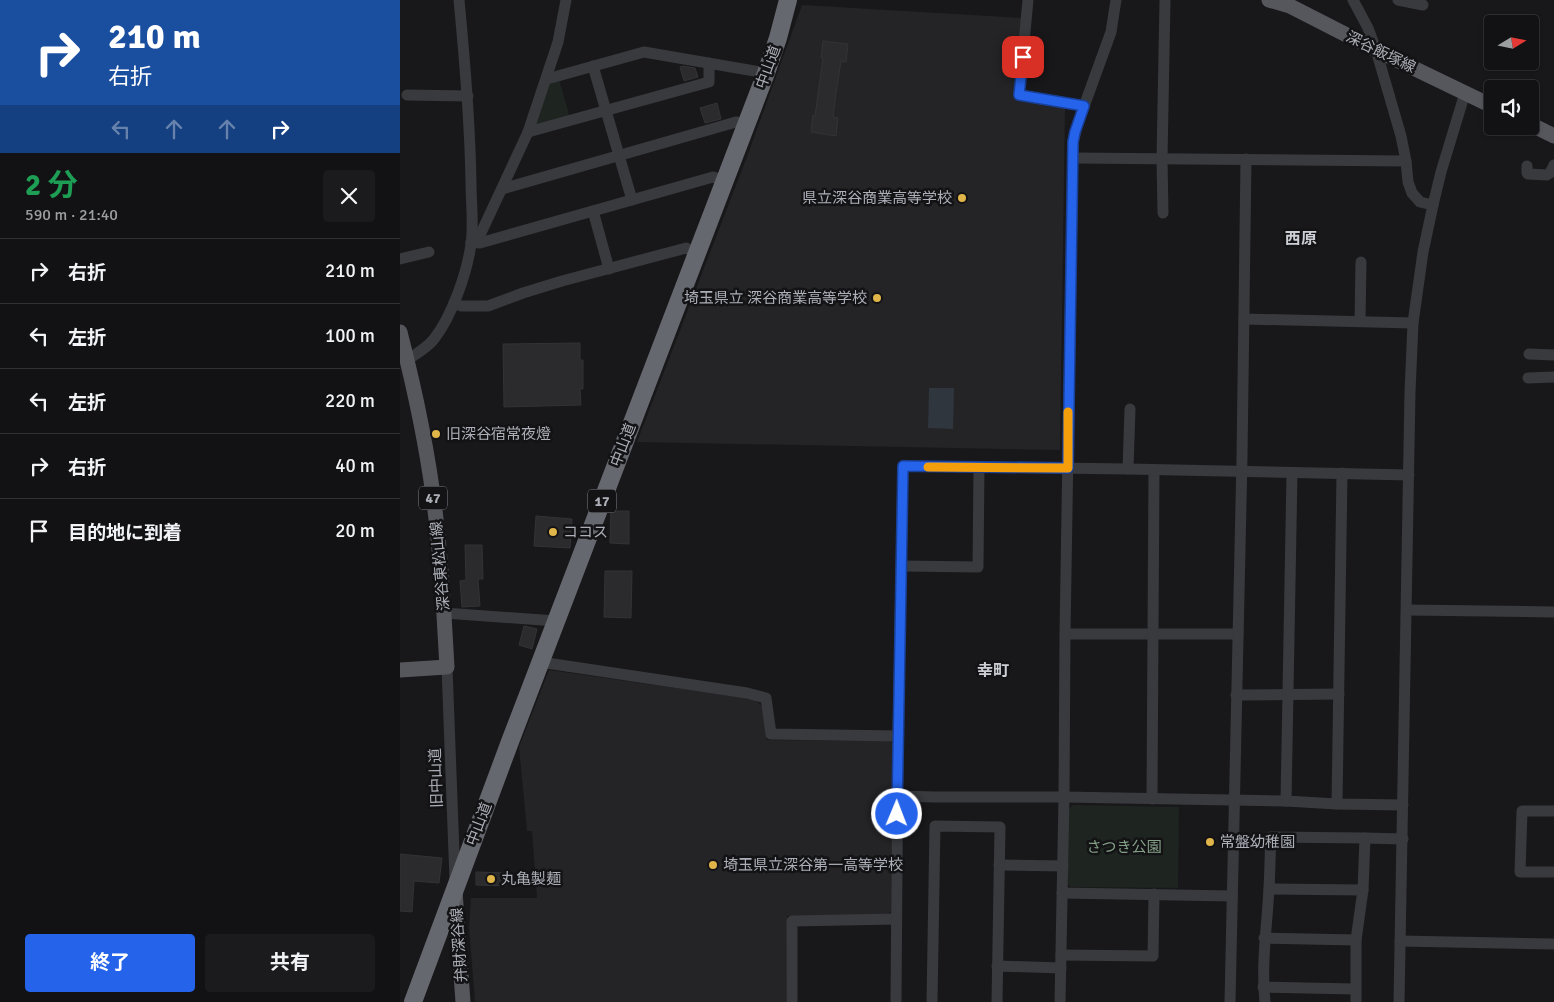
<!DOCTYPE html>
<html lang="ja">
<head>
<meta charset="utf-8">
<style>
  body { margin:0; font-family:Signika,"Noto Sans JP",sans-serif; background:#1b1b1d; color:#f1f3f6; height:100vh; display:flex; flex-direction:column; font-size:19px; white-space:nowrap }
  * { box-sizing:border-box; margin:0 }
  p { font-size:16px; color:#9c9ea0 }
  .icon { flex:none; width:28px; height:28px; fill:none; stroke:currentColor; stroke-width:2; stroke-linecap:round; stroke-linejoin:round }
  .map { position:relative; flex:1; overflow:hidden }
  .details { display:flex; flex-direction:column; background:#121214; width:400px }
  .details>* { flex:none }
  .hud { background:#1a4fa0; color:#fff; overflow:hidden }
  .needle { width:32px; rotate:80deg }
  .controls { position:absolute; left:1084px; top:15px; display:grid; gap:10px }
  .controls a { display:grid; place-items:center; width:55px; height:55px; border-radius:5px; background:#121214; box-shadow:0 1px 4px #0004,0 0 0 1px #313234; font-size:25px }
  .pin { position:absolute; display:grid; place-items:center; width:42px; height:42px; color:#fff; margin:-21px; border-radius:10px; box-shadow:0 2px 8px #0006 }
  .me { position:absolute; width:55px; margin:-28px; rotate:1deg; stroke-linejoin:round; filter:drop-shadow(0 0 4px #0008) }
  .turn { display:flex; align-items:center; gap:18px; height:105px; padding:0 25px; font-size:22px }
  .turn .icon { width:65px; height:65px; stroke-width:2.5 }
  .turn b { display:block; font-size:35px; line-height:42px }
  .lanes { display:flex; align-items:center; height:48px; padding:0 25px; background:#0003; justify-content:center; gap:25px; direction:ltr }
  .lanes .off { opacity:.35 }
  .round { display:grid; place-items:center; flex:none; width:52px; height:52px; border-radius:5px; background:#1b1b1d }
  .headline { display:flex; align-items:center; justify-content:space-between; height:85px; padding:0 25px }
  h1 { font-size:30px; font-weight:700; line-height:38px; color:#1e9e55 }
  .primary-button { display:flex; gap:10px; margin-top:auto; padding:10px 25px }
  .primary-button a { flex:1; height:58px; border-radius:5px; background:#2563eb; color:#fff; font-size:20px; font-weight:700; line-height:58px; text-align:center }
  .primary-button a+a { background:#1b1b1d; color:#f1f3f6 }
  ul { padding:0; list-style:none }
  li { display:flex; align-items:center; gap:15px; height:65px; padding:0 25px; border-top:1px solid #313234 }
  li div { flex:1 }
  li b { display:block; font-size:19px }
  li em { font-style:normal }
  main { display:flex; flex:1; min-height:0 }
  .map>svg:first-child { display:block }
  .built { fill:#242427 }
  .green { fill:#1e2420 }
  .water { fill:#2f363d }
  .building { fill:#2b2b2e; stroke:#333236 }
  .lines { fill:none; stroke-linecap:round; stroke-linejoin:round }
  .minor { stroke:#393a3e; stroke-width:11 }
  .major { stroke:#56575d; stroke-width:15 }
  .highway { stroke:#66686f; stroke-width:18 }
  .route-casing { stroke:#184099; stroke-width:12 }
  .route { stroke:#2563eb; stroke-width:9 }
  .slow { stroke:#f59e0b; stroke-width:9 }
  .poi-dot { fill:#e0b54a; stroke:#131315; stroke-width:2 }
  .labels { text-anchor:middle; stroke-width:5; stroke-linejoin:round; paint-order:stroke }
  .shield { fill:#131315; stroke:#7e8087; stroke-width:1 }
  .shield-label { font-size:14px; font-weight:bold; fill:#acafb8 }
  .street-label { font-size:15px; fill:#acafb8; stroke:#131315 }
  .poi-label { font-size:15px; fill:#acafb8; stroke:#131315; text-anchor:start }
  .park-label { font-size:15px; fill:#85a188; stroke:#131315 }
  .neighbourhood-label { font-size:16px; font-weight:bold; fill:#ccced5; stroke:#131315 }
</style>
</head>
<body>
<main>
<section class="details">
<div class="hud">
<div class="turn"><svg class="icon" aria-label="right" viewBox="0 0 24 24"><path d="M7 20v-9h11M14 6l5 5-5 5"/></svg><div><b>210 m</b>右折</div></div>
<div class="lanes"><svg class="icon off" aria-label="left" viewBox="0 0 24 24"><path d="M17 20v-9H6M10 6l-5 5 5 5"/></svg><svg class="icon off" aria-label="ahead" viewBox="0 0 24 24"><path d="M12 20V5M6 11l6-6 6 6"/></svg><svg class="icon off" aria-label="ahead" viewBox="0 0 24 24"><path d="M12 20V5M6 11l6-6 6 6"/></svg><svg class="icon" aria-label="right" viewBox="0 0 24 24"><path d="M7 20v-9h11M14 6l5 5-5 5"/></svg></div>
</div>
<div class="headline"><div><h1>2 分</h1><p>590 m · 21:40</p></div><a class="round"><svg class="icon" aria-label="close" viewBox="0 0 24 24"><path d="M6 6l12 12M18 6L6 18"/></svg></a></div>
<ul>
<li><svg class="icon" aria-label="right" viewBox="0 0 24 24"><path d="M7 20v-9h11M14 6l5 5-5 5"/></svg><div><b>右折</b></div><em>210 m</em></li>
<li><svg class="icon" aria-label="left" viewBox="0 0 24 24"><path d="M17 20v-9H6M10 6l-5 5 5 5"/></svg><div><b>左折</b></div><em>100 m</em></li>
<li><svg class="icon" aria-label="left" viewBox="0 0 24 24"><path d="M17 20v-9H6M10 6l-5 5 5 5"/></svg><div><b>左折</b></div><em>220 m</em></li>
<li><svg class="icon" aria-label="right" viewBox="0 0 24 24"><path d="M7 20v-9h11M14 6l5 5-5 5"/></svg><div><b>右折</b></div><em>40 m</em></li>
<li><svg class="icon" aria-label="arrive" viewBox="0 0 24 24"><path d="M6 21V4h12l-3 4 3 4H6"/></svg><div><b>目的地に到着</b></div><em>20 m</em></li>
</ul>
<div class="primary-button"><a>終了</a><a>共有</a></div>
</section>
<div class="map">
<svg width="1154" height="1002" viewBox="0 0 1154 1002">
  <rect width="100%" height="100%" fill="#18181a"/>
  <g class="built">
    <polygon points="402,5 624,18 615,99 665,107 660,450 237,442 348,154"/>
    <polygon points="149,670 354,699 363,707 367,740 490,741 493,744 491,911 487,915 387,916 386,1002 75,1002 69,927 71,898 137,898 132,831 127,831 119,747"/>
  </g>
  <g class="green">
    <polygon points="159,79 170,118 137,127 134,124 147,84"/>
    <polygon points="673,805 779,807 778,888 671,887 668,884 668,809"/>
  </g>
  <polygon class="water" points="529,388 554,388 553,429 528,428"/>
  <g class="building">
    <polygon points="423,41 448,44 446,62 441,61 436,93 433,117 438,118 436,136 411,132 413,115 415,116 423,58 421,58"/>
    <polygon points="283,66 295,68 298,77 284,81 280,67"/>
    <polygon points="317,103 321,119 305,123 300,108"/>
    <polygon points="180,343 180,360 183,360 183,389 180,389 181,405 104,407 103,344"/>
    <polygon points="211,511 229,511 229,544 210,543"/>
    <polygon points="136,516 172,519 170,548 134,546"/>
    <polygon points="65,545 82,545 83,579 78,579 80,606 62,607 60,581 66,580"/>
    <polygon points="205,571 232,571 231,618 204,617"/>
    <polygon points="124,626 137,629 132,649 119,645"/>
    <polygon points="0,854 42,858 39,883 14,881 12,912 0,911"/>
    <polygon points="76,872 107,873 106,886 76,885"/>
  </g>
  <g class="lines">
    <g class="minor">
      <polyline points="628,0 619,95 684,106"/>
      <polyline points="953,0 968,28 976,50 1001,136 1006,161 1008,182 1012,193 1020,202 1033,205"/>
      <polyline points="998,0 1023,5"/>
      <polyline points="193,66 232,200"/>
      <polyline points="147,79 244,52 366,73"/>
      <polyline points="7,95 68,96"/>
      <polyline points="128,132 309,82 309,63"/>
      <polyline points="673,158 1006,161"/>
      <polyline points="1127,166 1127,173 1128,174 1147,175 1150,173 1154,165"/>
      <polyline points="102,189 336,122 346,124"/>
      <polyline points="193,211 209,269"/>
      <polyline points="763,213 762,159 765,0"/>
      <polyline points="71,242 80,243 313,177 324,181"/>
      <polyline points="71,242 81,233 128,132 158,42 166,0"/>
      <polyline points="0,259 29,252"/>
      <polyline points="54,303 61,306 88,306 123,293 162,281 286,248 297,253"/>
      <polyline points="844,319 1013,323"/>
      <polyline points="960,321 961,262"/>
      <polyline points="1129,354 1154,355"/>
      <path d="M7 360C16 354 27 348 34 339 52 316 67 273 71 244 74 224 71 203 71 183 70 121 65 62 59 0"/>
      <polyline points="1128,378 1154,377"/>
      <polyline points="728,469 730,409"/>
      <polyline points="502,566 578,567 579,467"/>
      <polyline points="1007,610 1154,612"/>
      <polyline points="44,613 156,621"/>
      <polyline points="665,634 838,634"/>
      <polyline points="140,662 347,693 366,698 371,734 498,736"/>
      <polyline points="47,667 55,880"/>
      <polyline points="836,695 939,694"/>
      <polyline points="498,796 535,797 664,797 886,801 937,804 1003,805"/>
      <polyline points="752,799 754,470"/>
      <polyline points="886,801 892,473"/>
      <polyline points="937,804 942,473"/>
      <polyline points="1154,811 1122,811 1120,872 1154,872"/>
      <polyline points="965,838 1003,839"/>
      <polyline points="599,865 663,866"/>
      <polyline points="869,889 963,890"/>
      <polyline points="662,893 832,896"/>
      <polyline points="864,938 956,940"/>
      <polyline points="1000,941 1154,944"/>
      <polyline points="661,955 753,956 754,894"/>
      <polyline points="597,966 661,968"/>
      <polyline points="863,987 955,989"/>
      <polyline points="392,1002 392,921 496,919"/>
      <polyline points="496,1002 498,736 503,466 728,469 1009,475"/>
      <polyline points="532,1002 535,826 600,827 597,1002"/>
      <polyline points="660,1002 664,797 665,634 673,142 678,123 711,32 716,0"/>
      <polyline points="830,1002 842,458 846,159"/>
      <path d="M865 1002C861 964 867 927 869 888 870 871 870 854 871 837L965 838 963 890 956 940V1002"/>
      <polyline points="999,1002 1010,392 1013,323 1023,252 1033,205 1041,172 1065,93"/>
    </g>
    <g class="major">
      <polyline points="869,0 890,6 976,50 1092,106"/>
      <polyline points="1130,124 1154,136"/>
      <path d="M0 332C16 394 29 456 36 519 42 568 44 617 47 667L0 670"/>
      <polyline points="55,891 63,1002"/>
    </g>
    <polyline class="highway" points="13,1002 111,739 366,73 378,38 388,0"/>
  </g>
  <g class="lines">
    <defs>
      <polyline id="route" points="497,814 503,466 668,468 673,142 675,132 684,106 619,95 623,57"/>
    </defs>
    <use href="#route" class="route-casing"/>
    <use href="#route" class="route"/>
    <polyline class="slow" points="528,467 668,468 668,412"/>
  </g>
  <g class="poi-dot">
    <circle cx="562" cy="198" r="5"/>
    <circle cx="477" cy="298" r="5"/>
    <circle cx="36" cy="434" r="5"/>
    <circle cx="153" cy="532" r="5"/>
    <circle cx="810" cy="842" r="5"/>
    <circle cx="313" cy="865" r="5"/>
    <circle cx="91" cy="879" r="5"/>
  </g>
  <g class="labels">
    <g class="shield">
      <rect x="19" y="486.5" width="28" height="23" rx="4"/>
      <rect x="188" y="489.5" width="28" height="23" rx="4"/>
    </g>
    <g class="shield-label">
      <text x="33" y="503">47</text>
      <text x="202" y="506">17</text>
    </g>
    <g class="street-label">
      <text transform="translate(981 52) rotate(26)" y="5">深谷飯塚線</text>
      <text transform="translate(368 67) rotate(-70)" y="5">中山道</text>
      <text transform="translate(223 445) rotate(-69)" y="5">中山道</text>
      <text transform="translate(40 566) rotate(-95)" y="5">深谷東松山線</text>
      <text transform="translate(36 778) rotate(-92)" y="5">旧中山道</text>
      <text transform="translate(79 824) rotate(-69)" y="5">中山道</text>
      <text transform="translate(59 945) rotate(-94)" y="5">弁財深谷線</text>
    </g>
    <g class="poi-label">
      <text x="552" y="203" text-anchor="end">県立深谷商業高等学校</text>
      <text x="467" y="303" text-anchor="end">埼玉県立 深谷商業高等学校</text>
      <text x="46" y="439">旧深谷宿常夜燈</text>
      <text x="163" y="537">ココス</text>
      <text x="820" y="847">常盤幼稚園</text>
      <text x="323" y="870">埼玉県立深谷第一高等学校</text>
      <text x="101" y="884">丸亀製麺</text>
    </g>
    <g class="park-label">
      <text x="724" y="852">さつき公園</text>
    </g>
    <g class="neighbourhood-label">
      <text x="901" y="244">西原</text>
      <text x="593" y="676">幸町</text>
    </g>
  </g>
</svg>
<div class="controls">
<a><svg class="needle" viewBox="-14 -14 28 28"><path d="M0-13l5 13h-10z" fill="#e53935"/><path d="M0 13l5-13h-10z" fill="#9c9ea0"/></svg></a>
<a><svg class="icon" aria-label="sound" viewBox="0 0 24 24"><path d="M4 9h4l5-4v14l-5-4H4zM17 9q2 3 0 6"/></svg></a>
</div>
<div class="pin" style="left:623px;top:57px;background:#d93025"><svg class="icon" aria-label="arrive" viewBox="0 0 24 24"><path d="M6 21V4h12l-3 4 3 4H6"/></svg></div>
<svg class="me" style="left:497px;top:814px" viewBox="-20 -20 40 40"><circle r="17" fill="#2563eb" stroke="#fff" stroke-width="3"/><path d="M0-11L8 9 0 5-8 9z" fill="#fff"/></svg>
</div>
</main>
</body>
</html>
